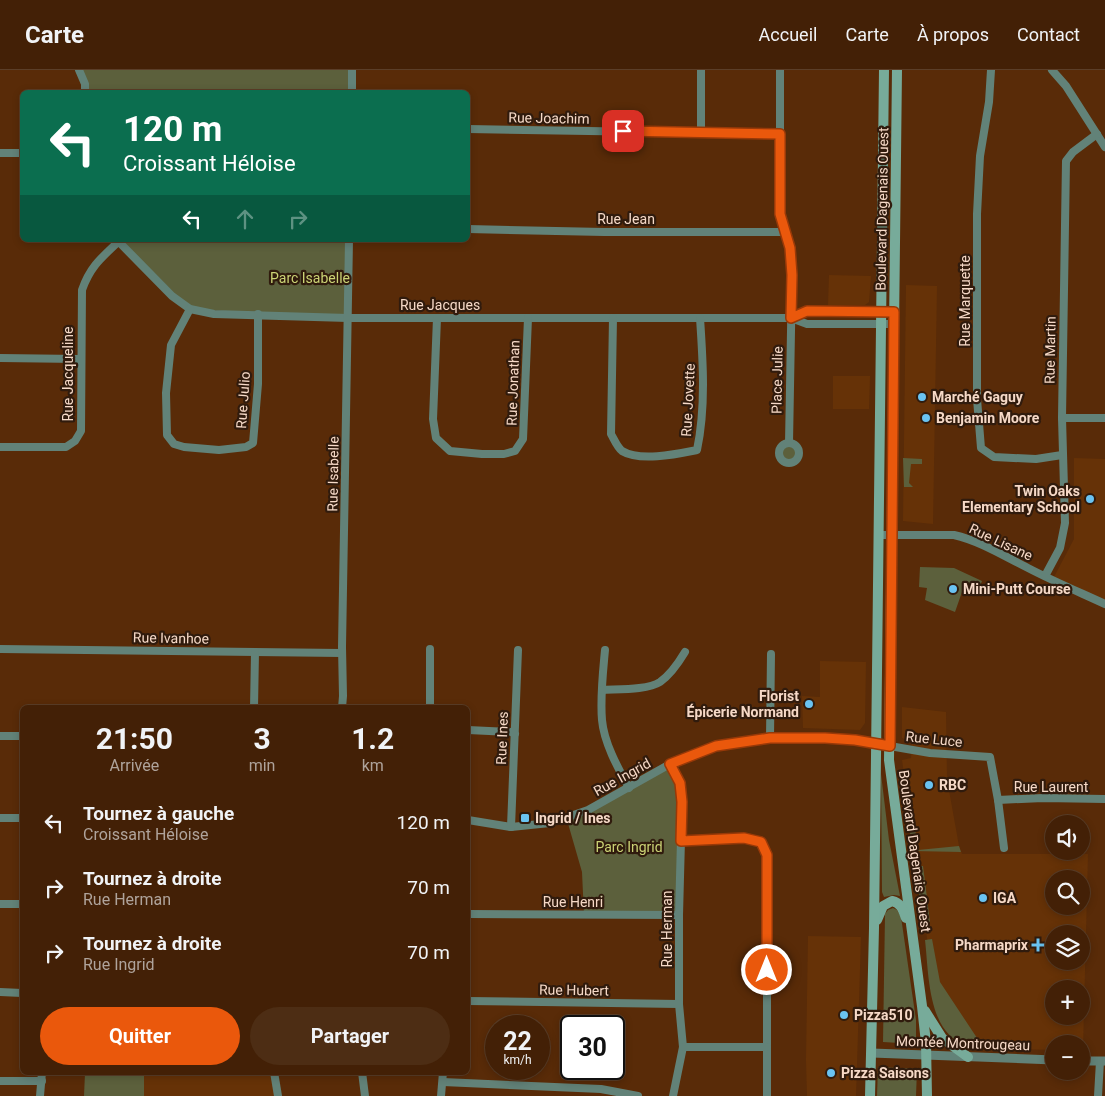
<!DOCTYPE html>
<html lang="fr">
<head>
<meta charset="utf-8">
<style>
  body { margin:0; font-family:Roboto,sans-serif; background:#4d2d14; color:#f1f3f6; height:100vh; display:flex; flex-direction:column; font-size:19px; white-space:nowrap }
  * { box-sizing:border-box; margin:0 }
  p { font-size:16px; color:#afa39b }
  .icon { flex:none; width:28px; height:28px; fill:none; stroke:currentColor; stroke-width:2; stroke-linecap:round; stroke-linejoin:round }
  .map { position:relative; flex:1; overflow:hidden }
  .details { position:absolute; left:20px; top:635px; width:450px; height:370px; display:flex; flex-direction:column; background:#432006; border-radius:8px; box-shadow:0 2px 8px #0003,0 0 0 1px #5b3e28 }
  .details>* { flex:none }
  .top-card { position:absolute; left:20px; top:20px; width:450px; height:152px; border-radius:8px; box-shadow:0 2px 8px #0003,0 0 0 1px #5b3e28; background:#0b6e4f; color:#fff; overflow:hidden }
  .controls { position:absolute; left:1045px; top:745px; display:grid; gap:10px }
  .controls a { display:grid; place-items:center; width:45px; height:45px; border-radius:50%; background:#432006; box-shadow:0 2px 8px #0003,0 0 0 1px #5b3e28; font-size:25px }
  .speed { position:absolute; left:485px; top:945px; display:flex; gap:10px; font-size:25px; font-weight:700; text-align:center }
  .speed>* { display:grid; place-content:center; width:65px; height:65px; border-radius:50%; background:#432006; box-shadow:0 2px 8px #0003,0 0 0 1px #5b3e28; line-height:1 }
  .speed small { font-size:12px; font-weight:400 }
  .speed .limit { border:2px solid #111; border-radius:8px; background:#fff; color:#111 }
  .pin { position:absolute; display:grid; place-items:center; width:42px; height:42px; color:#fff; margin:-21px; border-radius:10px; box-shadow:0 2px 8px #0006 }
  .me { position:absolute; width:55px; margin:-28px; rotate:0deg; stroke-linejoin:round; filter:drop-shadow(0 0 4px #0008) }
  .turn { display:flex; align-items:center; gap:18px; height:105px; padding:0 20px; font-size:22px }
  .turn .icon { width:65px; height:65px; stroke-width:2.5 }
  .turn b { display:block; font-size:35px; line-height:42px }
  .lanes { display:flex; align-items:center; height:48px; padding:0 20px; background:#0003; justify-content:center; gap:25px; direction:ltr }
  .lanes .off { opacity:.35 }
  .eta { display:flex; justify-content:space-evenly; align-items:center; height:85px; text-align:center }
  .eta b { font-size:30px; font-weight:700; line-height:35px }
  .cta { display:flex; gap:10px; margin-top:auto; padding:10px 20px }
  .cta a { flex:1; height:58px; border-radius:30px; background:#ea580c; color:#fff; font-size:20px; font-weight:700; line-height:58px; text-align:center }
  .cta a+a { background:#4d2d14; color:#f1f3f6 }
  ul { padding:0; list-style:none }
  li { display:flex; align-items:center; gap:15px; height:65px; padding:0 20px }
  li div { flex:1 }
  li b { display:block; font-size:19px }
  li em { font-style:normal }
  header { display:flex; align-items:center; gap:30px; box-sizing:border-box; height:70px; padding:0 25px; background:#432006; border-bottom:1px solid #5b3e28 }
  header strong { font-size:24px }
  nav { display:flex; gap:28px; margin-inline-start:auto; font-size:18px }
  .map>svg:first-child { display:block }
  .built { fill:#663207; fill-rule:evenodd }
  .green { fill:#5c603c }
  .lines { fill:none; stroke-linecap:round; stroke-linejoin:round }
  .minor { stroke:#628278; stroke-width:8 }
  .tertiary { stroke:#628278; stroke-width:9 }
  .secondary { stroke:#77ab9a; stroke-width:10 }
  .route-casing { stroke:#983908; stroke-width:12 }
  .route { stroke:#ea580c; stroke-width:9 }
  .poi-dot { fill:#6ac3f1; stroke:#301b0d; stroke-width:2 }
  .labels { text-anchor:middle; stroke-width:4.5; stroke-linejoin:round; paint-order:stroke }
  .street-label { font-size:14px; fill:#f6d9c7; stroke:#301b0d }
  .park-label { font-size:14px; fill:#cbd375; stroke:#301b0d }
  .poi-label { font-size:14px; font-weight:bold; fill:#f6d9c7; stroke:#301b0d; text-anchor:start }
</style>
</head>
<body>
<header>
<strong>Carte</strong>
<nav><a>Accueil</a><a>Carte</a><a>À propos</a><a>Contact</a></nav>
</header>
<div class="map">
<svg width="1105" height="1026" viewBox="0 0 1105 1026">
  <rect width="100%" height="100%" fill="#592b08"/>
  <g class="built">
    <polygon points="829,205 871,206 869,232 865,235 828,235"/>
    <polygon points="906,215 937,216 933,454 903,451"/>
    <polygon points="833,306 870,306 869,339 833,339"/>
    <polygon points="1074,388 1105,389 1105,534 1054,507 1074,469"/>
    <polygon points="820,591 866,592 865,653 860,660 803,658 802,626 820,627"/>
    <path d="M902 637 946 642 947 709 959 776 962 784H1088L1083 980H1081V974H1054V980L1012 979 974 974 935 925 902 690 911 688 912 672 902 668ZM1054 809H1081V836H1054ZM1054 864H1081V891H1054ZM1054 919H1081V946H1054Z"/>
    <polygon points="808,866 861,867 856,1026 807,1026 806,990"/>
    <polygon points="144,1003 274,1003 278,1026 144,1026"/>
  </g>
  <g class="green">
    <polygon points="79,0 352,0 352,22 85,22"/>
    <polygon points="117,170 349,170 348,248 190,239"/>
    <circle cx="789" cy="383" r="10"/>
    <polygon points="903,388 922,389 922,394 911,394 909,413 913,417 904,417"/>
    <polygon points="920,497 954,498 982,511 976,526 962,522 955,542 925,530 927,518 919,517"/>
    <polygon points="670,694 680,713 679,840 665,847 584,845 582,802 567,750"/>
    <polygon points="881,704 889,770 900,826 894,825 884,827 882,822"/>
    <polygon points="913,743 918,780 959,776 961,782 913,781 907,744"/>
    <polygon points="915,796 923,796 930,852 923,853"/>
    <polygon points="893,838 897,840 901,847 916,950 916,974 883,972 885,844 888,840"/>
    <path d="M932 869 940 912 981 974H1013V978C999 977 984 979 970 976 927 967 929 904 925 870Z"/>
    <polygon points="878,997 917,999 916,1026 877,1026"/>
    <polygon points="85,1003 144,1003 144,1026 84,1026"/>
  </g>
  <g class="lines">
    <g class="minor">
      <polyline points="79,0 85,14 85,22"/>
      <polyline points="701,0 701,62"/>
      <polyline points="780,0 780,144 790,178 792,205 789,373"/>
      <polyline points="991,0 989,32 980,86 977,144 977,329 981,378 994,387 1036,389 1062,385"/>
      <polyline points="1052,0 1066,16 1105,77"/>
      <polyline points="352,22 352,0"/>
      <polyline points="468,59 780,64"/>
      <polyline points="0,83 22,83"/>
      <polyline points="468,159 604,162 785,162"/>
      <polyline points="117,170 172,226 190,239 214,244 348,248 791,248 807,254 894,254"/>
      <polyline points="190,239 171,275 166,323 167,365 174,374 184,377 219,380 246,377 253,373 258,314 258,244"/>
      <polyline points="437,248 433,349 436,368 450,381 482,384 504,384 515,381 523,369 528,248"/>
      <path d="M613 248 611 364C614 369 617 377 622 381 640 392 677 384 697 380 706 337 703 292 700 248"/>
      <polyline points="791,248 807,241 895,242"/>
      <polyline points="0,288 80,289"/>
      <polyline points="1062,348 1105,348"/>
      <circle cx="789" cy="383" r="10"/>
      <path d="M0 377H66L75 371 81 361 82 220C90 197 101 188 118 172"/>
      <path d="M879 465H954C980 471 1004 486 1028 498 1053 511 1079 522 1105 534"/>
      <polyline points="1045,506 1060,478 1065,453 1062,348 1066,91 1073,82 1097,64"/>
      <polyline points="0,579 342,583"/>
      <path d="M605 580C603 602 600 627 602 650 604 673 618 698 629 718"/>
      <path d="M602 620C618 619 648 620 660 612 670 605 679 592 685 582"/>
      <polyline points="254,638 255,582"/>
      <polyline points="342,638 343,626 342,577 349,170"/>
      <polyline points="430,638 430,579"/>
      <polyline points="468,660 511,662 515,664"/>
      <polyline points="0,666 22,666"/>
      <polyline points="770,668 771,584"/>
      <polyline points="670,694 680,713 682,732 679,845 679,934 683,977 673,1026"/>
      <polyline points="998,730 1043,728 1105,729"/>
      <polyline points="0,748 22,748"/>
      <polyline points="468,750 511,757 550,753 588,740 670,694 716,676 770,668 806,667 855,670 930,683 990,687 998,730 1004,778"/>
      <polyline points="511,757 518,580"/>
      <polyline points="681,771 744,768 761,772 767,785 767,1026"/>
      <polyline points="0,834 22,834"/>
      <polyline points="468,844 679,845"/>
      <polyline points="0,922 22,923"/>
      <polyline points="468,931 679,934"/>
      <polyline points="683,977 767,977"/>
      <polyline points="274,1002 278,1026"/>
      <polyline points="362,1002 365,1026"/>
      <polyline points="0,1011 42,1011"/>
      <polyline points="443,1012 601,1019 638,1026"/>
      <polyline points="40,1026 42,1002"/>
      <polyline points="441,1026 443,1002"/>
      <polyline points="1098,1026 1100,991"/>
    </g>
    <g class="tertiary">
      <polyline points="872,983 1054,990"/>
      <polyline points="1081,991 1105,991"/>
    </g>
    <g class="secondary">
      <polyline points="897,0 889,690 922,936 926,973 927,1026"/>
      <path d="M877 850 883 836 892 831C901 833 903 840 906 848"/>
      <polyline points="925,941 942,968 968,987"/>
      <polyline points="870,1026 874,858 884,0"/>
    </g>
  </g>
  <g class="lines">
    <defs>
      <polyline id="route" points="623,61 780,64 780,144 790,178 792,205 791,248 807,241 894,242 890,676 855,670 825,668 770,668 716,676 670,694 680,713 682,732 681,771 744,768 761,772 767,785 767,900"/>
    </defs>
    <use href="#route" class="route-casing"/>
    <use href="#route" class="route"/>
  </g>
  <g class="poi-dot">
    <circle cx="922" cy="327" r="5"/>
    <circle cx="926" cy="348" r="5"/>
    <circle cx="1090" cy="429" r="5"/>
    <circle cx="953" cy="519" r="5"/>
    <circle cx="809" cy="634" r="5"/>
    <circle cx="929" cy="715" r="5"/>
    <rect x="520" y="743" width="10" height="10" rx="2.5"/>
    <circle cx="983" cy="828" r="5"/>
    <path d="M1035.5 867.5h5v5h5v5h-5v5h-5v-5h-5v-5h5z"/>
    <circle cx="844" cy="945" r="5"/>
    <circle cx="831" cy="1003" r="5"/>
  </g>
  <g class="labels">
    <g class="street-label">
      <text transform="translate(549 48) rotate(1)" y="5">Rue Joachim</text>
      <text transform="translate(882 139) rotate(-89)" y="5">Boulevard Dagenais Ouest</text>
      <text x="626" y="154">Rue Jean</text>
      <text transform="translate(965 231) rotate(-90)" y="5">Rue Marquette</text>
      <text x="440" y="240">Rue Jacques</text>
      <text transform="translate(1050 280) rotate(-89)" y="5">Rue Martin</text>
      <text transform="translate(68 304) rotate(-90)" y="5">Rue Jacqueline</text>
      <text transform="translate(777 310) rotate(-89)" y="5">Place Julie</text>
      <text transform="translate(513 313) rotate(-88)" y="5">Rue Jonathan</text>
      <text transform="translate(243 330) rotate(-86)" y="5">Rue Julio</text>
      <text transform="translate(688 330) rotate(-87)" y="5">Rue Jovette</text>
      <text transform="translate(333 404) rotate(-89)" y="5">Rue Isabelle</text>
      <text transform="translate(1001 472) rotate(25)" y="5">Rue Lisane</text>
      <text transform="translate(171 568) rotate(1)" y="5">Rue Ivanhoe</text>
      <text transform="translate(502 668) rotate(-88)" y="5">Rue Ines</text>
      <text transform="translate(934 669) rotate(6)" y="5">Rue Luce</text>
      <text transform="translate(622 707) rotate(-29)" y="5">Rue Ingrid</text>
      <text x="1051" y="722">Rue Laurent</text>
      <text transform="translate(915 781) rotate(82)" y="5">Boulevard Dagenais Ouest</text>
      <text x="573" y="837">Rue Henri</text>
      <text transform="translate(667 859) rotate(-90)" y="5">Rue Herman</text>
      <text transform="translate(574 920) rotate(1)" y="5">Rue Hubert</text>
      <text transform="translate(963 973) rotate(2)" y="5">Montée Montrougeau</text>
    </g>
    <g class="park-label">
      <text x="310" y="213">Parc Isabelle</text>
      <text x="629" y="782">Parc Ingrid</text>
    </g>
    <g class="poi-label">
      <text x="932" y="332">Marché Gaguy</text>
      <text x="936" y="353">Benjamin Moore</text>
      <text x="1080" y="426" text-anchor="end">Twin Oaks<tspan x="1080" dy="16">Elementary School</tspan></text>
      <text x="963" y="524">Mini-Putt Course</text>
      <text x="799" y="631" text-anchor="end">Florist<tspan x="799" dy="16">Épicerie Normand</tspan></text>
      <text x="939" y="720">RBC</text>
      <text x="535" y="753">Ingrid / Ines</text>
      <text x="993" y="833">IGA</text>
      <text x="1028" y="880" text-anchor="end">Pharmaprix</text>
      <text x="854" y="950">Pizza510</text>
      <text x="841" y="1008">Pizza Saisons</text>
    </g>
  </g>
</svg>
<div class="controls">
<a><svg class="icon" aria-label="sound" viewBox="0 0 24 24"><path d="M4 9h4l5-4v14l-5-4H4zM17 9q2 3 0 6"/></svg></a>
<a><svg class="icon" aria-label="search" viewBox="0 0 24 24"><circle cx="10" cy="10" r="6"/><path d="M15 15l6 6"/></svg></a>
<a><svg class="icon" aria-label="layers" viewBox="0 0 24 24"><path d="M12 4l9 5-9 5-9-5zM3 14l9 5 9-5"/></svg></a>
<a>+</a>
<a>−</a>
</div>
<div class="speed"><div>22<small>km/h</small></div><div class="limit">30</div></div>
<div class="pin" style="left:623px;top:61px;background:#d93025"><svg class="icon" aria-label="arrive" viewBox="0 0 24 24"><path d="M6 21V4h12l-3 4 3 4H6"/></svg></div>
<svg class="me" style="left:767px;top:900px" viewBox="-20 -20 40 40"><circle r="17" fill="#ea580c" stroke="#fff" stroke-width="3"/><path d="M0-11L8 9 0 5-8 9z" fill="#fff"/></svg>
<div class="top-card">
<div class="turn"><svg class="icon" aria-label="left" viewBox="0 0 24 24"><path d="M17 20v-9H6M10 6l-5 5 5 5"/></svg><div><b>120 m</b>Croissant Héloise</div></div>
<div class="lanes"><svg class="icon" aria-label="left" viewBox="0 0 24 24"><path d="M17 20v-9H6M10 6l-5 5 5 5"/></svg><svg class="icon off" aria-label="ahead" viewBox="0 0 24 24"><path d="M12 20V5M6 11l6-6 6 6"/></svg><svg class="icon off" aria-label="right" viewBox="0 0 24 24"><path d="M7 20v-9h11M14 6l5 5-5 5"/></svg></div>
</div>
<section class="details">
<div class="eta">
<div><b>21:50</b><p>Arrivée</p></div>
<div><b>3</b><p>min</p></div>
<div><b>1.2</b><p>km</p></div>
</div>
<ul>
<li><svg class="icon" aria-label="left" viewBox="0 0 24 24"><path d="M17 20v-9H6M10 6l-5 5 5 5"/></svg><div><b>Tournez à gauche</b><p>Croissant Héloise</p></div><em>120 m</em></li>
<li><svg class="icon" aria-label="right" viewBox="0 0 24 24"><path d="M7 20v-9h11M14 6l5 5-5 5"/></svg><div><b>Tournez à droite</b><p>Rue Herman</p></div><em>70 m</em></li>
<li><svg class="icon" aria-label="right" viewBox="0 0 24 24"><path d="M7 20v-9h11M14 6l5 5-5 5"/></svg><div><b>Tournez à droite</b><p>Rue Ingrid</p></div><em>70 m</em></li>
</ul>
<div class="cta"><a>Quitter</a><a>Partager</a></div>
</section>
</div>
</body>
</html>
